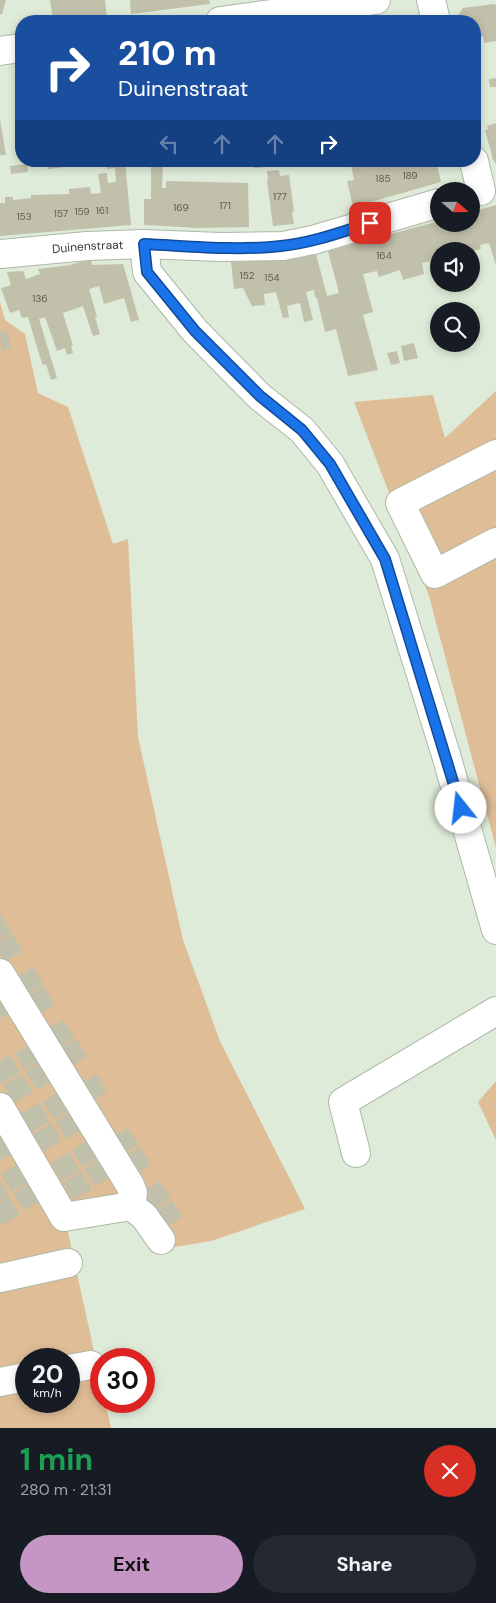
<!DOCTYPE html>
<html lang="en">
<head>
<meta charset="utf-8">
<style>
  body { margin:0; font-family:"DM Sans",sans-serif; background:#242831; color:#f1f3f6; height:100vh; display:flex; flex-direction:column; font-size:19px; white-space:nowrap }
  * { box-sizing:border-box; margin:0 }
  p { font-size:16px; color:#9ea1a6 }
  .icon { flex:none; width:28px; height:28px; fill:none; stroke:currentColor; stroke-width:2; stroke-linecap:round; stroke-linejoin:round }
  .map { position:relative; height:1428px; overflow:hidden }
  .sheet { display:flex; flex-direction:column; background:#171b24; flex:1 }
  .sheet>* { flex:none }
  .banner { position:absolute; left:15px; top:15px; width:466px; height:152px; border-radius:20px; box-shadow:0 2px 8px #0003; background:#1a4fa0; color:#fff; overflow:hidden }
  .needle { width:32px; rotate:110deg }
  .controls { position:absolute; left:430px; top:182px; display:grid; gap:10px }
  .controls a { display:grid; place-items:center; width:50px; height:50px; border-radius:50%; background:#171b24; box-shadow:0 2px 8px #0003; font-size:25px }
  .speed { position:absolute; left:15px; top:1348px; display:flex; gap:10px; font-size:25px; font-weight:700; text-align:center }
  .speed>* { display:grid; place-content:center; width:65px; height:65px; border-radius:50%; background:#171b24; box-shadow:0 2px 8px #0003; line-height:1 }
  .speed small { font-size:12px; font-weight:400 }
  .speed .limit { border:8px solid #d22; background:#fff; color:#111 }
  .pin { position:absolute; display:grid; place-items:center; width:42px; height:42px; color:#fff; margin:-21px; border-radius:10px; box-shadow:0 2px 8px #0006 }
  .me { position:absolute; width:55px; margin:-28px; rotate:344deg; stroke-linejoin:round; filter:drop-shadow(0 0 4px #0008) }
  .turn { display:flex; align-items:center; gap:18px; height:105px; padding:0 20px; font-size:22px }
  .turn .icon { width:65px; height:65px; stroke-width:2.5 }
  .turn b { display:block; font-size:35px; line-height:42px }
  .lanes { display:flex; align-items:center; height:48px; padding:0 20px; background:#0003; justify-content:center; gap:25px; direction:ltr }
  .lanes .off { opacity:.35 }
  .round { display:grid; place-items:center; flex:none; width:52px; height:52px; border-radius:26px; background:#242831 }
  .headline { display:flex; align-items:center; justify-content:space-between; height:85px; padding:0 20px }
  h1 { font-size:30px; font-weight:700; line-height:38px; color:#1e9e55 }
  .action { display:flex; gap:10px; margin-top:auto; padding:10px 20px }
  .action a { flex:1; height:58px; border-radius:30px; background:#c595c3; color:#111; font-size:20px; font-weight:700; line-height:58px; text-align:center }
  .action a+a { background:#242831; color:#f1f3f6 }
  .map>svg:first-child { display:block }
  .green { fill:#dfbd96; fill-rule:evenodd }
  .building { fill:#c1c0ab }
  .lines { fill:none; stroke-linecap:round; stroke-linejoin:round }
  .minor-casing { stroke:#adb9a7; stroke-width:30 }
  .minor { stroke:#fff; stroke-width:28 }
  .route-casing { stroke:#114b97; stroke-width:12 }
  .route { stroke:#1a73e8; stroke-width:9 }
  .labels { text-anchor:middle; stroke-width:4; stroke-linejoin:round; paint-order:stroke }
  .number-label { font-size:10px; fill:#5a5d52 }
  .street-label { font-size:12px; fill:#373c35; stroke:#deebd8 }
</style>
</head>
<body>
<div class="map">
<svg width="496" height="1428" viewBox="0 0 496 1428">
  <rect width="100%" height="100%" fill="#deebd8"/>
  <g class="green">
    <path d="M0 302 5 320 25 334 38 393 68 407 113 544 128 539 138 737 183 940 220 1041 305 1209 211 1241 156 1250 139 1227 116 1216 67 1228 101 1383V1401H105L111 1428H0ZM26 1359H69V1401H26Z"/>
    <polygon points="496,391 496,848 429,596 354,402 433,395 445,438"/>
    <polygon points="496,1081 496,1140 478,1102"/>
  </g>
  <g class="building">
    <polygon points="0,0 6,0 2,14 0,14"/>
    <polygon points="50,0 105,0 107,17 73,21 53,21"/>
    <polygon points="130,0 209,0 210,4 131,14"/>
    <polygon points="494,4 496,5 496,41 484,43 483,36 475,38 475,21 458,21 456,18 463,8"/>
    <polygon points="21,68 21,87 19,87 16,69"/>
    <polygon points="496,78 496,87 490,87 489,79"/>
    <polygon points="16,90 21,90 21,103 17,104"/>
    <polygon points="0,119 6,155 0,155"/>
    <polygon points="496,123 496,164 493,160 485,130 488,129 487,126"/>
    <polygon points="21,142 21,162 20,162 17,143"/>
    <polygon points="47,161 49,161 67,166 66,167 48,169"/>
    <polygon points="106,161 125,161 131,225 0,236 0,203 5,203 5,197 13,197 13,200 31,198 31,195 69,194 69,189 90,187 91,194 101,193 98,174 107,173 108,183 116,182 115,168 107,169"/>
    <polygon points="151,161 163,161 162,188 166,188 166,181 248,183 249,227 200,228 144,225 144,199 151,199"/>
    <polygon points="253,161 265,161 266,167 254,168"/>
    <polygon points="350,161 396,161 397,163 404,161 436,161 441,182 353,207 347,181 354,180"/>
    <polygon points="27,164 28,172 11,174 10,166"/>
    <polygon points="279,170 280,176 289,175 294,211 292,212 294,224 273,226 267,181 268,180 267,171"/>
    <polygon points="496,205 496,265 489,243 480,245 481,249 472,251 468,251 468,249 461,251 439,251 439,259 422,263 424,274 403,280 400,270 379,277 377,271 363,274 373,312 363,315 378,370 348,376 336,329 325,332 317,298 315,297 314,292 315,290 306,292 313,320 304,322 300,303 287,306 289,317 283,318 276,292 264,294 265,305 252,306 243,288 234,289 231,262 280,260 316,254 327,296 339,293 328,251 439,221 439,224 471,224 471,212"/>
    <polygon points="91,259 92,265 123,264 139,320 131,322 124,298 104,304 99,286 89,289 97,317 95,317 100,334 93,336 83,306 63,313 73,346 71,346 73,353 67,355 65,348 57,351 45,317 39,319 57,378 51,380 46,364 43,365 40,357 28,317 22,318 19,310 10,313 1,288 11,285 7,272 23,271 26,279 40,274 38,269 70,265"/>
    <polygon points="7,330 11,348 2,351 0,332"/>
    <polygon points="414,343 418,358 404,361 401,346"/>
    <polygon points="397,351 400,363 391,365 387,353"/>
    <polygon points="0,913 11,932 0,938"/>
    <polygon points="12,933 23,951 5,962 0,954 0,940"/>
    <polygon points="33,967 44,985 25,995 14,978"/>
    <polygon points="44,986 55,1004 38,1015 27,997"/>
    <polygon points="0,995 14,1011 0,1019"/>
    <polygon points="64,1020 75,1038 56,1049 45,1032"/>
    <polygon points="76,1039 87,1057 68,1068 58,1050"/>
    <polygon points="33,1042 44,1059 25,1071 15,1053"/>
    <polygon points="10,1055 21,1072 2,1084 0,1080 0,1061"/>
    <polygon points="45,1061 56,1079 37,1090 26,1072"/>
    <polygon points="22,1074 33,1092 14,1103 3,1085"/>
    <polygon points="97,1074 107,1092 90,1102 79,1084"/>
    <polygon points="62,1090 73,1108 54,1119 43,1102"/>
    <polygon points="39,1103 50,1121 32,1132 20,1114"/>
    <polygon points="74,1109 85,1127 66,1139 55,1121"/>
    <polygon points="51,1123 62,1140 43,1152 33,1134"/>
    <polygon points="128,1128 139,1145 120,1156 109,1139"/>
    <polygon points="4,1135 14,1153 0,1161 0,1137"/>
    <polygon points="91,1138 102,1156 83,1167 72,1150"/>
    <polygon points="140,1147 151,1164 132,1176 121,1158"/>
    <polygon points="69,1152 80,1170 62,1181 51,1163"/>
    <polygon points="102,1158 113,1175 95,1187 84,1169"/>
    <polygon points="20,1163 31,1181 12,1192 1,1174"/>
    <polygon points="81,1171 92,1189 73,1200 63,1183"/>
    <polygon points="0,1181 9,1195 0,1200"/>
    <polygon points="160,1181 171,1198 152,1210 141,1192"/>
    <polygon points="32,1182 42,1200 24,1211 13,1194"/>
    <polygon points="9,1196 20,1214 2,1225 0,1222 0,1202"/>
    <polygon points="172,1200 182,1217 164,1229 153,1211"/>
  </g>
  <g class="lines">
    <defs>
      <g id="minor">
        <polyline points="431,0 436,21"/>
        <polyline points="220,21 376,0"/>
        <polyline points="0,51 21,48"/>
        <polyline points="474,161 481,191"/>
        <polyline points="144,244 147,272 195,331 260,397 302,430 330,464 385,559 446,755 496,930"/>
        <path id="s1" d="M0 254 87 246 144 244 220 247 283 246 313 240 439 203"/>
        <polyline points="496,454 400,503 435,574 496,542"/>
        <polyline points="0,973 130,1185 133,1193 131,1206 144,1216 161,1240"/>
        <polyline points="0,1107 64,1217 131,1206"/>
        <polyline points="356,1153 343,1102 496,1011"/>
        <polyline points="0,1278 68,1263"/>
        <polyline points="69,1369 91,1365"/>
        <polyline points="0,1382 26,1377"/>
      </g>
    </defs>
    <use href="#minor" class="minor-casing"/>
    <use href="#minor" class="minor"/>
  </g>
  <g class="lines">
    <defs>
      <path id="route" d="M370 223C341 232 312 243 281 246 236 251 189 246 144 244L147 272 195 331 260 396 302 430 330 464 385 559 461 808"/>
    </defs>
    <use href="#route" class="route-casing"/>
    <use href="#route" class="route"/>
  </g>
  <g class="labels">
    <g class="number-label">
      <text x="410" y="179">189</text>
      <text x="383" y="182">185</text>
      <text x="280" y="200">177</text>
      <text x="225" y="209">171</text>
      <text x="181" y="211">169</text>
      <text x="102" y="214">161</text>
      <text x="82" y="215">159</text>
      <text x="61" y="217">157</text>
      <text x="24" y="220">153</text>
      <text x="384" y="259">164</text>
      <text x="247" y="279">152</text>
      <text x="272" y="281">154</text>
      <text x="40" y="302">136</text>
    </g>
    <g class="street-label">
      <text dy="4" stroke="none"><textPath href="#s1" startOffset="88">Duinenstraat</textPath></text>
    </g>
  </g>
</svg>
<div class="controls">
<a><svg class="needle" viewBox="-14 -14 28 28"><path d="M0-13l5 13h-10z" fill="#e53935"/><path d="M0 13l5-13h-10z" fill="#9ea1a6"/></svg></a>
<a><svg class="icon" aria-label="sound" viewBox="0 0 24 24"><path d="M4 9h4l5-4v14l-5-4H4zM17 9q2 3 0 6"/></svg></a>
<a><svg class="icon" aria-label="search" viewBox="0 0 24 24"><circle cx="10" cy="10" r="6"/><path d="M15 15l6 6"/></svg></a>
</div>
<div class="speed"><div>20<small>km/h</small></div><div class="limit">30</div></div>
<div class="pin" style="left:370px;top:223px;background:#d93025"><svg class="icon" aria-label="arrive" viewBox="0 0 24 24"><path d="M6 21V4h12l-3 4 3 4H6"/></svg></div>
<svg class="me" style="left:461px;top:808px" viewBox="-20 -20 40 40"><circle r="19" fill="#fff"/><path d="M0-13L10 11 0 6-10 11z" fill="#1a73e8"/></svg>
<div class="banner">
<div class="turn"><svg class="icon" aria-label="right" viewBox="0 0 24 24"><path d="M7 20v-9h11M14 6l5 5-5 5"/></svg><div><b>210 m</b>Duinenstraat</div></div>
<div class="lanes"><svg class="icon off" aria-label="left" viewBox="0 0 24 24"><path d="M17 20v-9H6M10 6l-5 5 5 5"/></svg><svg class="icon off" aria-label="ahead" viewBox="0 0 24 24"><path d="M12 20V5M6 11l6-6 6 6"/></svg><svg class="icon off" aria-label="ahead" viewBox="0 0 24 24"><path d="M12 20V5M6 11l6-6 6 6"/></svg><svg class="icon" aria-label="right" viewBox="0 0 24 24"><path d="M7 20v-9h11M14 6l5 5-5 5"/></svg></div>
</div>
</div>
<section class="sheet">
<div class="headline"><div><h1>1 min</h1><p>280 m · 21:31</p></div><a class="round" style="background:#d93025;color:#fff"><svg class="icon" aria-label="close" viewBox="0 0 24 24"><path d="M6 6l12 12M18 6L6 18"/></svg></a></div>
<div class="action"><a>Exit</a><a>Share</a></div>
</section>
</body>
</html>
